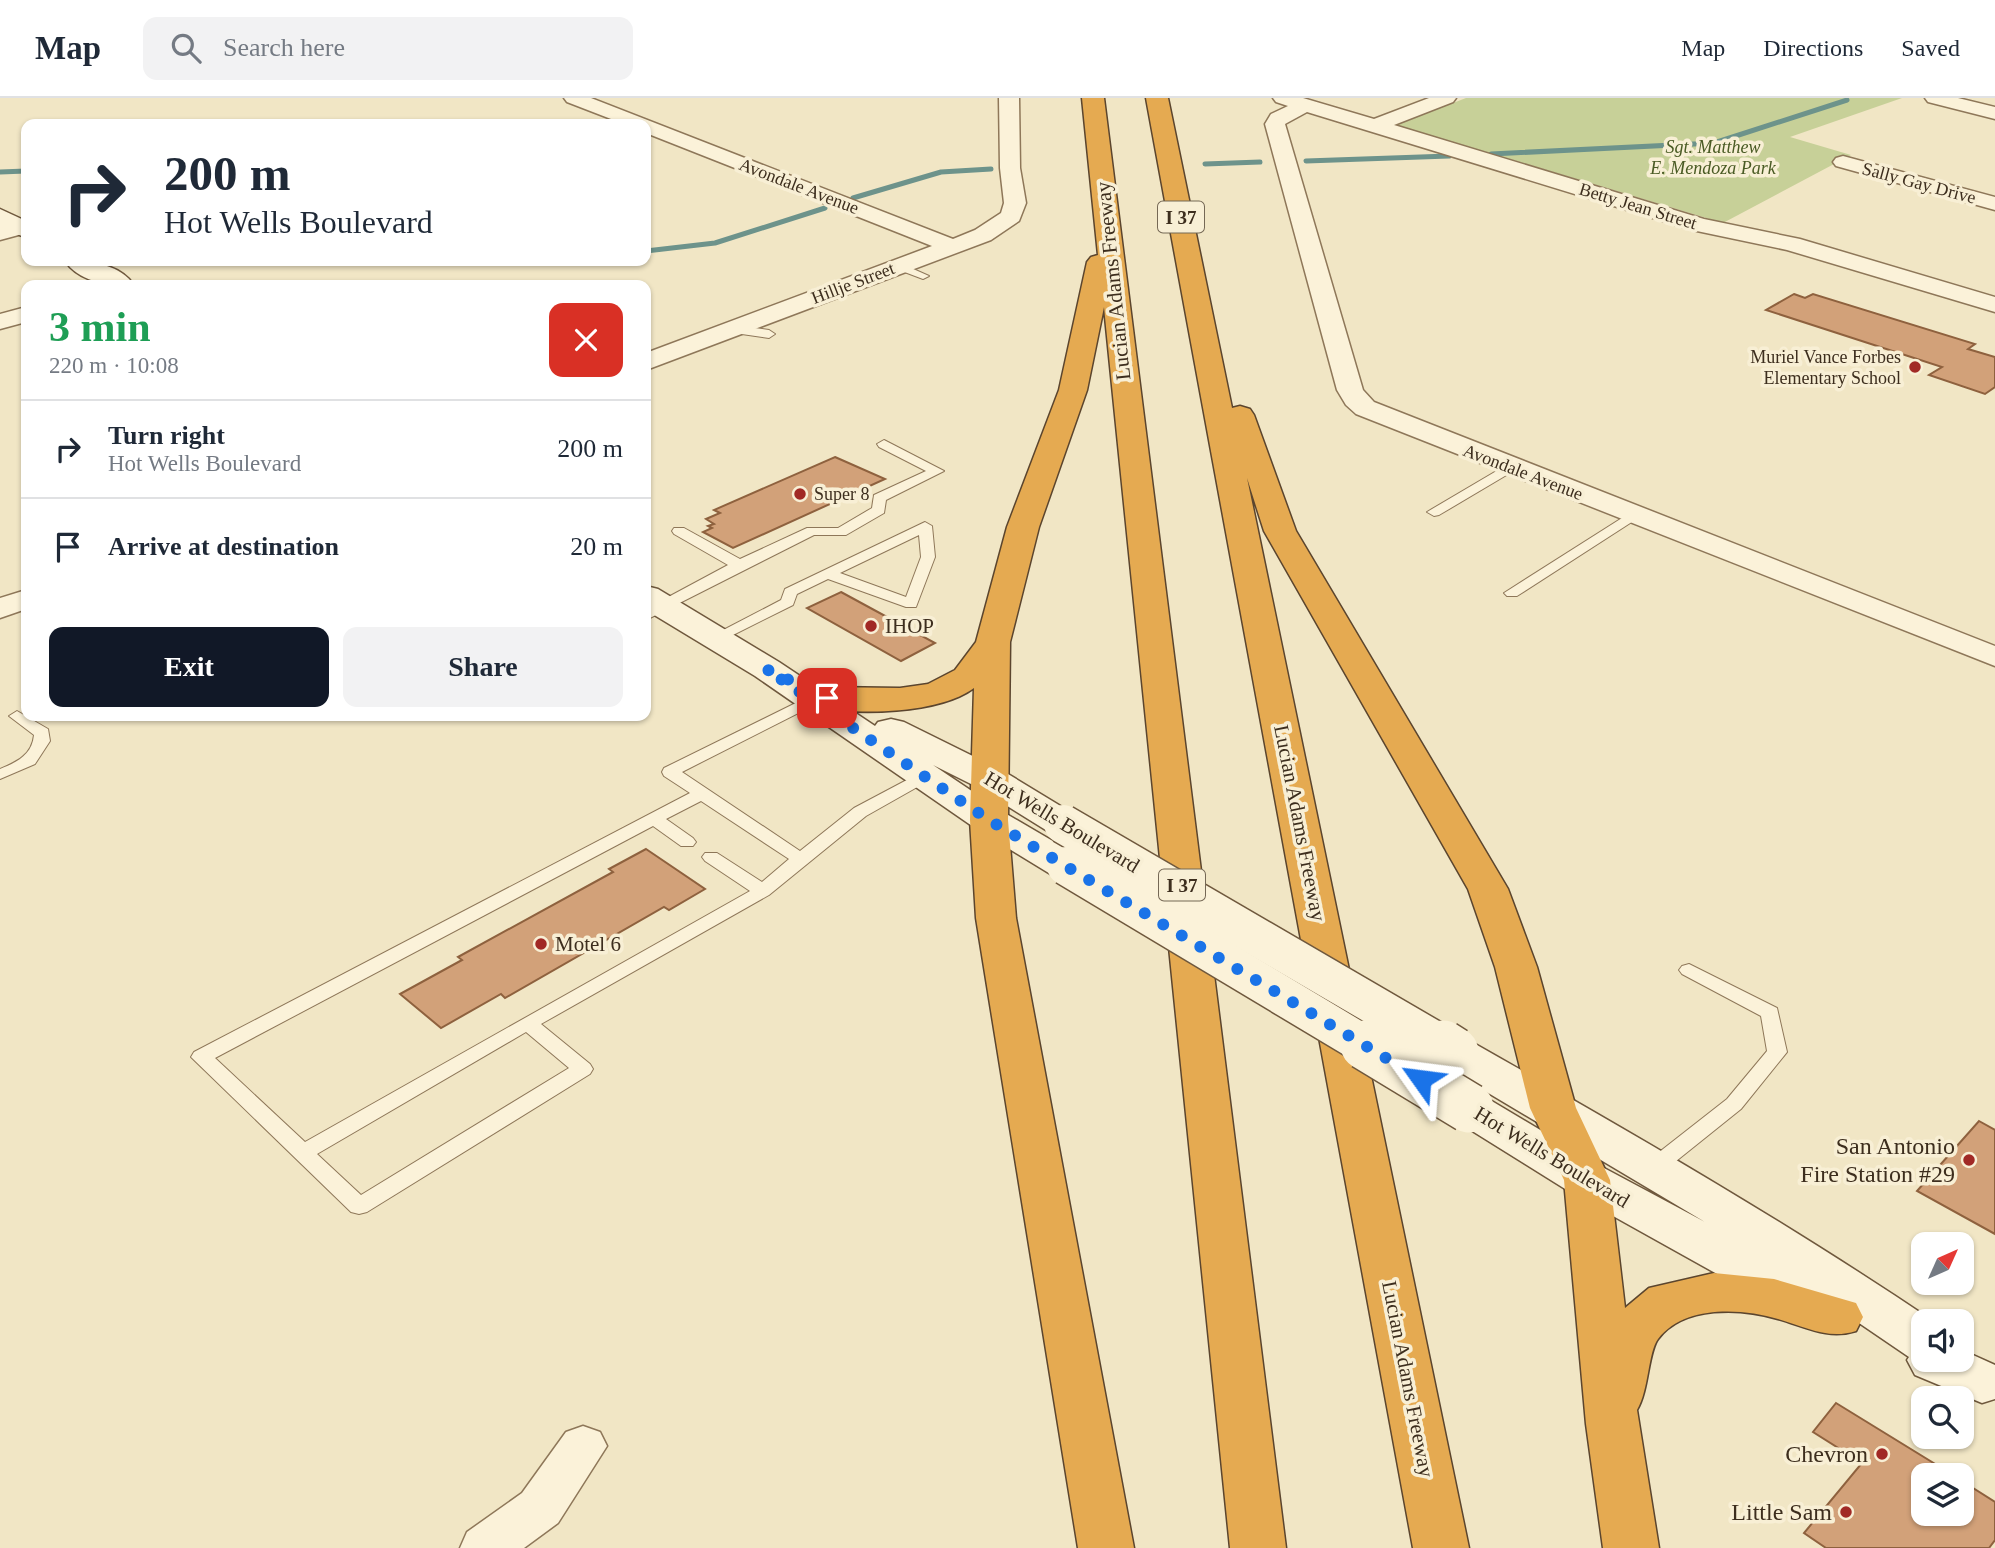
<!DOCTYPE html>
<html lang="en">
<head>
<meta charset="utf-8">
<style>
  body { margin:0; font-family:Georgia,serif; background:#f2f2f3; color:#1f2937; height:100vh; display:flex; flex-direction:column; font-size:26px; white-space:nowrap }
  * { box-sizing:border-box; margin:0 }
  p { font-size:23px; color:#747a83 }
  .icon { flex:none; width:38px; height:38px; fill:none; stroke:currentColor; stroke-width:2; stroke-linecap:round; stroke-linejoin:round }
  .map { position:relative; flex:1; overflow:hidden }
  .side { position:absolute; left:21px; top:182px; width:630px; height:441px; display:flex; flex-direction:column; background:#fff; border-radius:14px; box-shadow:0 2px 5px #0004 }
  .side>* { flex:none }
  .banner { position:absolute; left:21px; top:21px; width:630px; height:147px; border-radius:14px; box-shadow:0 2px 5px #0004; background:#fff; color:#1f2937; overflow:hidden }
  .needle { width:46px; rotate:45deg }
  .tools { position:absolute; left:1911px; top:1134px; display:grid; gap:14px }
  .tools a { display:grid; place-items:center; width:63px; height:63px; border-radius:14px; background:#fff; box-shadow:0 2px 5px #0004; font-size:35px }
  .pin { position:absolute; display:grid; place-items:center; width:60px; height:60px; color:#fff; margin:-30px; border-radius:14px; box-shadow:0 4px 10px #0006 }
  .me { position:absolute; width:77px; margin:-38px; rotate:301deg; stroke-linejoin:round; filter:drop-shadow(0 0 5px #0008) }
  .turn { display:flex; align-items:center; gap:24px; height:147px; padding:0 28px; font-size:32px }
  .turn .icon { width:91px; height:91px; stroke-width:2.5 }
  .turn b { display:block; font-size:49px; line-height:60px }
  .round { display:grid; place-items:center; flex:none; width:74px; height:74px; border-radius:14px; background:#f2f2f3 }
  .headline { display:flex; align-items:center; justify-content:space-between; height:119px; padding:0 28px }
  h1 { font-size:42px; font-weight:800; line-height:52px; color:#1e9e55 }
  .action { display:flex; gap:14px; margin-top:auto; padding:14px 28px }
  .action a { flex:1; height:80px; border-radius:14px; background:#111827; color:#fff; font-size:28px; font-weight:800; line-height:80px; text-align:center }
  .action a+a { background:#f2f2f3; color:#1f2937 }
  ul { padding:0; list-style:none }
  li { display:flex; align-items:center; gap:21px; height:98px; padding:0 28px; border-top:2px solid #e0e1e3 }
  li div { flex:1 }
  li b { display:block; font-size:26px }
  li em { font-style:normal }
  header { display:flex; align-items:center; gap:42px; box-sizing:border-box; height:98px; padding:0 35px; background:#fff; border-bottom:2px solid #e0e1e3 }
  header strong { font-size:33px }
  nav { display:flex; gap:38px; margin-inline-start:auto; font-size:24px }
  .search { width:490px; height:63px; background:#f2f2f3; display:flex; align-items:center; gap:18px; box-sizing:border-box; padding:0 24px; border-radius:14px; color:#747a83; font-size:26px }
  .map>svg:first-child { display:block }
  .green { fill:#c7d098 }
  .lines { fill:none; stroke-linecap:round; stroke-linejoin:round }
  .stream { stroke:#6d938b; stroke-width:5 }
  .building { fill:#d2a179; stroke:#8e613e; stroke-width:2 }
  .lane-casing { stroke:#8e7759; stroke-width:2 }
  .street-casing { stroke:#8e7759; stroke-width:3 }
  .secondary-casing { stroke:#6f583d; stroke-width:3 }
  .highway-casing { stroke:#5b452e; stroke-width:3 }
  .lane { fill:#fbf2d9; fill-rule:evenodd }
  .street { fill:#fbf2d9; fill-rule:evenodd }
  .secondary { fill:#fbf2d9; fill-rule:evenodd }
  .highway { fill:#e5aa51; fill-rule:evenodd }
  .secondary-bridge-far1-casing { stroke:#6f583d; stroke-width:41; stroke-linecap:butt }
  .secondary-bridge-casing { stroke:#6f583d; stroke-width:52; stroke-linecap:butt }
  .secondary-bridge-far1 { stroke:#fbf2d9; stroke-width:38 }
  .secondary-bridge { stroke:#fbf2d9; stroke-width:49 }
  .route { stroke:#1a73e8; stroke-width:12; stroke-dasharray:0 21.6 }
  .poi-dot { fill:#a12925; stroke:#f8efd5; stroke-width:2.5 }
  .labels { text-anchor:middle; stroke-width:7; stroke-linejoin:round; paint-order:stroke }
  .far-park-label { font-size:18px; font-style:italic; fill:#4a5b24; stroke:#f8efd5 }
  .far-street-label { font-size:18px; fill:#3d2e1e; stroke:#f8efd5 }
  .far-poi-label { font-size:18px; fill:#3d2e1e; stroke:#f8efd5; text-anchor:end }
  .shield { fill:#f8efd5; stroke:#756855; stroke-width:2 }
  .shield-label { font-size:19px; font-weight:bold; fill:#3d2e1e }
  .street-label { font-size:21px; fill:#3d2e1e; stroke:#f8efd5 }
  .poi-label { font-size:21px; fill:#3d2e1e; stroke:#f8efd5; text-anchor:start }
  .near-poi-label { font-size:24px; fill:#3d2e1e; stroke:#f8efd5; text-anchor:end }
</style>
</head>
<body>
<header>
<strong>Map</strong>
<div class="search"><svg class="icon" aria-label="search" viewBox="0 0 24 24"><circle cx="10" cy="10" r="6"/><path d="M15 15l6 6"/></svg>Search here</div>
<nav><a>Map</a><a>Directions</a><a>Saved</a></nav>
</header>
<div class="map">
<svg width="1995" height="1450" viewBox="0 0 1995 1450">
  <rect width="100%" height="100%" fill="#f1e6c5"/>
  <polygon class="green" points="1466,0 1902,0 1790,39 1851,57 1723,125 1396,27"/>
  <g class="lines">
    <g class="stream">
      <polyline points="1491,56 1714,45 1847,2"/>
      <polyline points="1306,63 1449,58"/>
      <polyline points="1205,66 1260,64"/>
      <polyline points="0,74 26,73"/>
      <polyline points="853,100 941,74 991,71"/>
      <polyline points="646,153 715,145 825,110"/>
    </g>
  </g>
  <g class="building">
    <polygon points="1794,196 1805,200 1813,196 1975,246 1968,251 1995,259 1995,289 1985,296 1929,277 1942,269 1766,212"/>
    <polygon points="835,359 885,381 733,450 703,434 712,430 708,428 714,426 706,421 720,415 714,412"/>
    <polygon points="841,494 935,545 901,563 807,510"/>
    <polygon points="646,751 705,791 669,812 664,809 505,900 501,896 441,930 400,896 462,862 458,859 613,774 609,771"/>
    <polygon points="1979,1023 1995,1032 1995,1136 1917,1093"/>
    <polygon points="1836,1305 1953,1377 1923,1377 1923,1416 1962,1416 1962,1383 1995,1404 1995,1442 1989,1450 1826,1450 1804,1435 1862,1365 1813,1334"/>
  </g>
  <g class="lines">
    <defs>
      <g id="lane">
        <polygon points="894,166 902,166 929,178 923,181 894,170"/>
        <polygon points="732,227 769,232 775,236 769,240 728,234 728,228"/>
        <polygon points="884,342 944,373 886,402 884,415 846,437 814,437 646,522 646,511 728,467 674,436 672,433 674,430 684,430 740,461 807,430 838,430 872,410 874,397 926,373 879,349 877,346"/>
        <polygon points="1510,365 1515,366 1515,372 1439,417 1434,418 1427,414"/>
        <polygon points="1633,413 1638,414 1638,420 1517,498 1507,498 1504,495"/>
        <path d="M925 424 932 428 935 459 916 509H906L828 481 797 496 793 507 721 543H711L708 540 781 502 785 491ZM919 437 921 459 906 499 840 475Z"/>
        <path d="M812 597 818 599 820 602 818 605 682 674 800 753 854 710 920 675 926 674 935 679 866 718 769 797 541 926 590 966 593 971 590 976 367 1114 359 1116 351 1114 191 959 194 954 690 695 664 678 662 674 664 670ZM701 703 789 761 762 784 717 755H705L702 759 705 763 750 793 305 1044 215 960 653 728 681 748H693L696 744 693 740 666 721ZM526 934 569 970 361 1097 317 1056Z"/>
        <path d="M17 613 48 631 50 643 35 666 0 681V671C17 664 32 657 34 637L9 618Z"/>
        <polygon points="1689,866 1777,910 1787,954 1741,1011 1660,1076 1652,1079 1644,1076 1641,1071 1644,1066 1727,1001 1767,953 1761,918 1682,876 1679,872 1682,868"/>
      </g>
      <g id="street">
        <polygon points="564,0 591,0 953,141 975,132 1001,115 1004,105 1000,70 999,0 1019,0 1020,70 1026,105 1019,123 991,142 646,272 646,255 932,148 646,35 646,26 624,26 567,4"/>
        <polygon points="1273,0 1303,0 1374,21 1429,0 1456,0 1453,4 1394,27 1704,121 1800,141 1995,199 1995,214 1787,152 1692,132 1307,14 1285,26 1363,292 1374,304 1995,548 1995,568 1356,316 1346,307 1337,292 1265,26 1271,16 1288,8 1276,4"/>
        <polygon points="1925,0 1958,0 1995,9 1995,21 1928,4"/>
        <polygon points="1843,58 1995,99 1995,112 1836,68 1833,64 1836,60"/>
        <polygon points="20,123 26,125 26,135 0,142 0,128"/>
        <polygon points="26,209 26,224 0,231 0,216"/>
        <polygon points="26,492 26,511 0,520 0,500"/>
        <polygon points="583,1328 600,1334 607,1348 558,1425 524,1450 460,1450 467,1434 522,1395 566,1334"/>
      </g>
      <g id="secondary">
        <polygon points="0,111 26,123 26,140 0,128"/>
        <path d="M65 163C89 162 119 166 134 187 110 188 80 185 65 163Z"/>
        <polygon points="646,488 658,491 779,564 875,628 878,624 891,621 904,624 1003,673 1077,718 1082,726 1077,734 1063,738 1049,734 977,689 933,667 1003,714 1080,759 1086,768 1080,777 1066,780 1052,777 975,730 755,578 646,512"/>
        <path d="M1454 939 1470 943C1627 1032 1783 1122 1933 1223H1923V1262H1962V1252L1995 1267V1301L1982 1305 1915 1277 1907 1262 1909 1259 1837 1210 1832 1220 1814 1225 1796 1220 1570 1094 1453 1021 1446 1010 1453 999 1469 994 1485 999 1604 1070 1705 1124 1438 965 1432 954 1438 943Z"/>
      </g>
      <g id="highway">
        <path d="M1082 0H1104L1286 1450H1230L1104 209 1087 292 1039 429 1010 544 1008 722 1016 820 1134 1450H1078L976 820 970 722 974 590C939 616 856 618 814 608L809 600 814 592 827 589 900 590 928 586 955 572 976 544 1007 429 1059 292 1087 164 1091 159 1098 157Z"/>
        <path d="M1146 0H1168L1232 310 1240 308 1250 311 1254 317 1296 433 1508 791 1537 869 1576 1010 1610 1082 1625 1210 1649 1190 1714 1175 1774 1181 1856 1205 1863 1219 1856 1233C1828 1242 1806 1229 1778 1221 1741 1210 1684 1207 1658 1241 1648 1254 1649 1292 1637 1312L1659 1450H1603L1586 1326 1564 1082 1530 1010 1495 869 1468 791 1264 433 1247 380 1469 1450H1413Z"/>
      </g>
    </defs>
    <use href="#lane" class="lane-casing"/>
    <use href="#street" class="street-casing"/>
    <use href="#secondary" class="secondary-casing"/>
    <use href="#highway" class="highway-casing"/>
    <use href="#lane" class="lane"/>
    <use href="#street" class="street"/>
    <use href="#secondary" class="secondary"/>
    <use href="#highway" class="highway"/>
    <defs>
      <g id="secondary-bridge-far1">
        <polyline points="1063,726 1446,949"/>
        <polyline points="1066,768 1368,949"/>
      </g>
      <g id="secondary-bridge">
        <polyline points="1365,947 1469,1010"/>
        <polyline points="1443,947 1454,954"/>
      </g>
    </defs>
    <use href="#secondary-bridge-far1" class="secondary-bridge-far1-casing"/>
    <use href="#secondary-bridge" class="secondary-bridge-casing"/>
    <use href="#secondary-bridge-far1" class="secondary-bridge-far1"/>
    <use href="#secondary-bridge" class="secondary-bridge"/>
  </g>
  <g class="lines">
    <polyline class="route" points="827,600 766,571 989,722 1421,981"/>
  </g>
  <g class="poi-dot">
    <circle cx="1915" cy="269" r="7"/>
    <circle cx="800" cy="396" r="7"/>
    <circle cx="871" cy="528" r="7"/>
    <circle cx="541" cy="846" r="7"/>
    <circle cx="1969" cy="1062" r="7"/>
    <circle cx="1882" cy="1356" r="7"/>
    <circle cx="1846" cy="1414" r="7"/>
  </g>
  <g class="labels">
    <g class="far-park-label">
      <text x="1713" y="55">Sgt. Matthew<tspan x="1713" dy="21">E. Mendoza Park</tspan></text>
    </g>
    <g class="far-street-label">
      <text transform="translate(1919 85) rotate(15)" y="6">Sally Gay Drive</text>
      <text transform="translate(799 88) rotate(21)" y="6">Avondale Avenue</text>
      <text transform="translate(1638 108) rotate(17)" y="6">Betty Jean Street</text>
      <text transform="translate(853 185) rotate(-21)" y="6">Hillje Street</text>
      <text transform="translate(1523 374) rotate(21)" y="6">Avondale Avenue</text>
    </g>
    <g class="far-poi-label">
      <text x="1901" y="265">Muriel Vance Forbes<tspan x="1901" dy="21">Elementary School</tspan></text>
      <text x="814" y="402" text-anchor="start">Super 8</text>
    </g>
    <g class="shield">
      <rect x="1158" y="103.5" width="46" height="31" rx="5"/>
      <rect x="1159" y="771.5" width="46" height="31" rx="5"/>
    </g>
    <g class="shield-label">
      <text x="1181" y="126">I 37</text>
      <text x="1182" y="794">I 37</text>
    </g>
    <g class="street-label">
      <text transform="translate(1113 183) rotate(-96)" y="7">Lucian Adams Freeway</text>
      <text transform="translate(1062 724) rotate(31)" y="7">Hot Wells Boulevard</text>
      <text transform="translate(1300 725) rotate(79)" y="7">Lucian Adams Freeway</text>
      <text transform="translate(1552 1059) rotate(31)" y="7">Hot Wells Boulevard</text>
      <text transform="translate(1408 1281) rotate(79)" y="7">Lucian Adams Freeway</text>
    </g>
    <g class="poi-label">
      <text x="885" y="535">IHOP</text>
      <text x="555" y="853">Motel 6</text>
    </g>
    <g class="near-poi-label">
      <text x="1955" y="1056">San Antonio<tspan x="1955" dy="28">Fire Station #29</tspan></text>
      <text x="1868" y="1364">Chevron</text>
      <text x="1832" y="1422">Little Sam</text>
    </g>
  </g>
</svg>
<div class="tools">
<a><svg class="needle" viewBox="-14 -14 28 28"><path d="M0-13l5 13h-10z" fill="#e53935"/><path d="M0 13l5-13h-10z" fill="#747a83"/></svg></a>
<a><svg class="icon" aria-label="sound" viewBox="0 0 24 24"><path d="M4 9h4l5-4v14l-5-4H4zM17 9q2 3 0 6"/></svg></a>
<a><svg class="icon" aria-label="search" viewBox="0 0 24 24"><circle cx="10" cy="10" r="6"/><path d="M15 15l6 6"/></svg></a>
<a><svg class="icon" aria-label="layers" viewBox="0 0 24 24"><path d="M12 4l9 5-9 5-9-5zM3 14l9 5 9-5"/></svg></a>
</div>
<div class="pin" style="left:827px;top:600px;background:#d93025"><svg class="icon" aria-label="arrive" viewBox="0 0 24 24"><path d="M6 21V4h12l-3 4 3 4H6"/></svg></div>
<svg class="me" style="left:1421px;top:981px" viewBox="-20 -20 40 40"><path d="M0-17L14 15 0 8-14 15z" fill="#1a73e8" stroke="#fff" stroke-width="4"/></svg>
<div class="banner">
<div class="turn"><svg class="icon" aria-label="right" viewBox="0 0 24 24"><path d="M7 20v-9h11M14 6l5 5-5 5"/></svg><div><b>200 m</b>Hot Wells Boulevard</div></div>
</div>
<section class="side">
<div class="headline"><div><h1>3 min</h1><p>220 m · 10:08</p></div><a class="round" style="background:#d93025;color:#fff"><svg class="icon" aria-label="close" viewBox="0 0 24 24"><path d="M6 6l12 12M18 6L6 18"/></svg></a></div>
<ul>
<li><svg class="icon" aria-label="right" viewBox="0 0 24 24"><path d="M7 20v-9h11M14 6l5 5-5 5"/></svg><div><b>Turn right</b><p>Hot Wells Boulevard</p></div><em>200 m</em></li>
<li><svg class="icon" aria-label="arrive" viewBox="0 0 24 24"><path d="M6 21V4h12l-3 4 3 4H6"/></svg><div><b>Arrive at destination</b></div><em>20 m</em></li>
</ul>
<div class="action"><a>Exit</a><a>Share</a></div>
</section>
</div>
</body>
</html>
